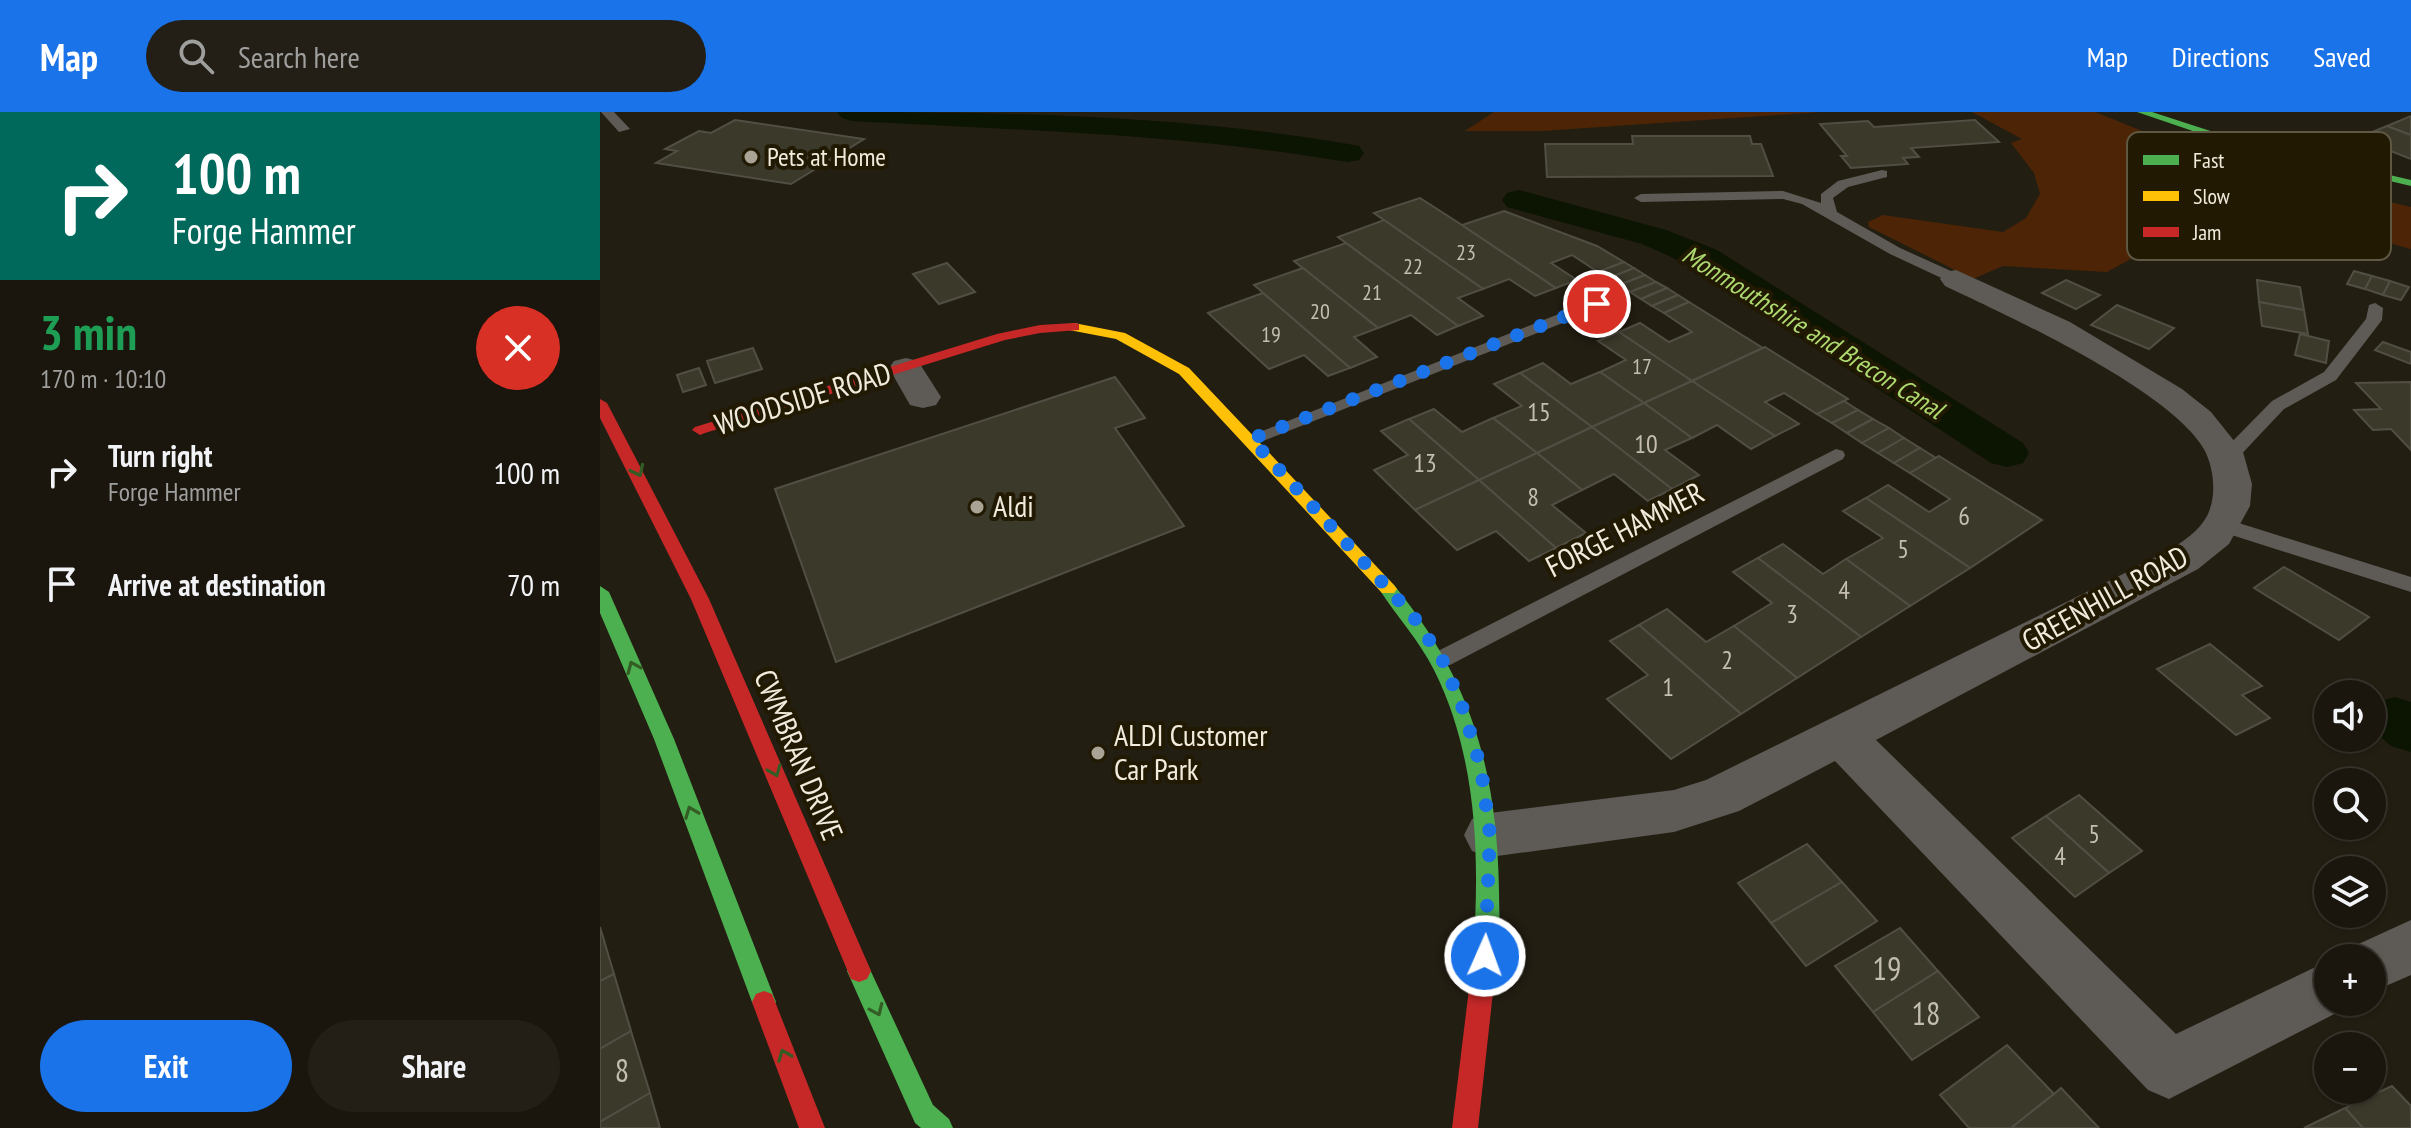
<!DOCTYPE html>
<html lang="en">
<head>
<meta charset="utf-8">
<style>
  body { margin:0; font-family:"PT Sans Narrow",sans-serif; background:#231f17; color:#f1f3f6; height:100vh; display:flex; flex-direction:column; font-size:30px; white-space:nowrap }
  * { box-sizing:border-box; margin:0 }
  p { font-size:26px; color:#9f9f9e }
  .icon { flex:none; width:44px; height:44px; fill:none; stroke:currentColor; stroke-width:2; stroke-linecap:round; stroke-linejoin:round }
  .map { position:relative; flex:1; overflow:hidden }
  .drawer { display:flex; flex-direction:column; background:#1a160e; width:600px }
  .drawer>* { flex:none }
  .banner { background:#00695c; color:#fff; overflow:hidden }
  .controls { position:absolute; left:1714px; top:568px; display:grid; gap:16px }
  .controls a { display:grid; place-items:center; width:72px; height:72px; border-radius:50%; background:#1a160e; box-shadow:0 2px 6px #0004,0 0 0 2px #38352e; font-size:40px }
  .pin { position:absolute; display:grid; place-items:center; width:68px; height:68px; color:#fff; margin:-34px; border:4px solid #fff; border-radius:50%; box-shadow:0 2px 8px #0007 }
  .me { position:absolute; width:88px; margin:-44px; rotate:2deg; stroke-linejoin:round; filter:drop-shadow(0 0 6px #0008) }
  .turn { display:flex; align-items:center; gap:28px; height:168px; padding:0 40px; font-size:36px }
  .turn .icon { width:104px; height:104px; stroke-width:2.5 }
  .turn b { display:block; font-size:56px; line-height:68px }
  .round { display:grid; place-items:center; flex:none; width:84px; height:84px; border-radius:42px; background:#231f17 }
  .head { display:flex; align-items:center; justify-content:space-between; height:136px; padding:0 40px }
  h1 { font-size:48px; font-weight:600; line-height:60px; color:#1e9e55 }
  .primary-button { display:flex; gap:16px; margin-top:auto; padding:16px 40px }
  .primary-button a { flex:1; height:92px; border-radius:48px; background:#1a73e8; color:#fff; font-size:32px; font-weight:600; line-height:92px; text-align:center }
  .primary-button a+a { background:#231f17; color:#f1f3f6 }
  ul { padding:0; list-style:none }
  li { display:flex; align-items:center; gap:24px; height:112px; padding:0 40px }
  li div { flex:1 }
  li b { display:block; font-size:30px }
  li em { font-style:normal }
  header { display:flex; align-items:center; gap:48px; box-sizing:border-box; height:112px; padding:0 40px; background:#1a73e8; color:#fff }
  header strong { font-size:38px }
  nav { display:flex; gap:44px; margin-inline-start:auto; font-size:28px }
  .search { width:560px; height:72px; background:#231f17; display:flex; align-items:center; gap:20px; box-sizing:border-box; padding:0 28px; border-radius:44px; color:#9f9f9e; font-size:30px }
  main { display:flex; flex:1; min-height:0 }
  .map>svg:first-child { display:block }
  .green { fill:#4d2506 }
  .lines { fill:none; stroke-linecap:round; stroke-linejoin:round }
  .canal { fill:#0c1402; fill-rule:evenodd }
  .building { fill:#3b392a; stroke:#514e44; stroke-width:2 }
  .lane { fill:#5e5b57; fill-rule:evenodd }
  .street { fill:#5e5b57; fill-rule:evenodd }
  .fast { fill:#4caf50; fill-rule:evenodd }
  .slow { fill:#ffc107; fill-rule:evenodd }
  .jam { fill:#c62828; fill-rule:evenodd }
  .oneway { stroke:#345c25 }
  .route { stroke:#1a73e8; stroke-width:14; stroke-dasharray:0 25.2 }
  .poi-dot { fill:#a8a395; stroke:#211902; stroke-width:3 }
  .labels { text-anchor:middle; stroke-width:8; stroke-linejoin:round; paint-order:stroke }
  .far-number-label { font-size:22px; fill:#c3beb0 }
  .far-poi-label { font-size:26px; fill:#f0ebdc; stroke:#211902; text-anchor:start }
  .far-water-label { font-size:26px; font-style:italic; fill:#add970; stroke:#211902 }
  .number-label { font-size:26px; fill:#c3beb0 }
  .street-label { font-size:30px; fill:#f0ebdc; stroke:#211902 }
  .poi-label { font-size:30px; fill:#f0ebdc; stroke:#211902; text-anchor:start }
  .near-number-label { font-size:32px; fill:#c3beb0 }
  .key { fill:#211902; stroke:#5f5843; stroke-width:2 }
  .key-label { font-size:22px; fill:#f0ebdc }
</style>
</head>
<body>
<header>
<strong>Map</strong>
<div class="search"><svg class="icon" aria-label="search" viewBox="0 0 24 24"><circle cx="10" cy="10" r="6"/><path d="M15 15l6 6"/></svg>Search here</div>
<nav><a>Map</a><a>Directions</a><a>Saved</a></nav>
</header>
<main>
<section class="drawer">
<div class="banner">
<div class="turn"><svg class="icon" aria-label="right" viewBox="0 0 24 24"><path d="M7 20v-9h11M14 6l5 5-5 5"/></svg><div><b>100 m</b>Forge Hammer</div></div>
</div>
<div class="head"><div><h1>3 min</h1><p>170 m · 10:10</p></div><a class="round" style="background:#d93025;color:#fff"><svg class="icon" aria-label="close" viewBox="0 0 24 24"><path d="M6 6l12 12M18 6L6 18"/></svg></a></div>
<ul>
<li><svg class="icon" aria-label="right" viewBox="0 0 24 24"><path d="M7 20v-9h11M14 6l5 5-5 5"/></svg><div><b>Turn right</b><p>Forge Hammer</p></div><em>100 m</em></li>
<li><svg class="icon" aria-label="arrive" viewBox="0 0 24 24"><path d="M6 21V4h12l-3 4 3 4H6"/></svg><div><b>Arrive at destination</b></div><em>70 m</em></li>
</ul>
<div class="primary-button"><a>Exit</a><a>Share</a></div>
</section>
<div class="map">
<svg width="1811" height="1016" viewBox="0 0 1811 1016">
  <rect width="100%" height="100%" fill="#231e12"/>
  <g class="green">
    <polygon points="894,0 1222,0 942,19 865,19"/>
    <polygon points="1372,0 1495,0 1562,27 1706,70 1811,95 1811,137 1673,99 1611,98 1578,85 1534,117 1553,125 1529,148 1507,160 1403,154 1373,167 1269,115 1268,110 1283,103 1403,120 1426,106 1440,82 1434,61 1411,31 1422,27"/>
  </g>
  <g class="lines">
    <g class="canal">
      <path d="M237 0C409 0 578 3 748 32L759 34 764 41 759 48 748 50C584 22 418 18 252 9L242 6Z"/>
      <polygon points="919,78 1066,118 1117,138 1423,331 1429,341 1423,351 1407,355 1391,351 1091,154 1042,132 907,95 902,88 907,81"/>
      <polygon points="1795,585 1811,590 1811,640 1791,634 1772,617 1775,591"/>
    </g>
  </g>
  <g class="building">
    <polygon points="1811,4 1811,23 1787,14"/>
    <polygon points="135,8 264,27 191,72 56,51 77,39 65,37 99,19 111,21"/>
    <polygon points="1375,8 1399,30 1311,36 1319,45 1303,46 1308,52 1251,56 1241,44 1247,44 1220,12 1268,9 1274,15"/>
    <polygon points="1787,14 1811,23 1811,47 1757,26"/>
    <polygon points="1032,24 1150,24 1152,32 1161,32 1173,64 947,65 945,32 1033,32"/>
    <polygon points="820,86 862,113 956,176 935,184 909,167 883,177 774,101"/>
    <polygon points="904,99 997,134 1024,150 998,160 972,143 951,151 977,168 956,176 862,113"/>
    <polygon points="784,108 883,177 858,186 883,204 858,214 738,125"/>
    <polygon points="746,131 858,214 837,223 811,203 778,216 694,149"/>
    <polygon points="1024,150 1034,156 1009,166 998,160"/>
    <polygon points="347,151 375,180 339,192 313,162"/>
    <polygon points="703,156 778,216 754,225 777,245 750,256 654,173"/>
    <polygon points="1034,156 1045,163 1019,173 1009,166"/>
    <polygon points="1754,159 1772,164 1765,177 1747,172"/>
    <polygon points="1045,163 1056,170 1030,180 1019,173"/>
    <polygon points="1772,164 1790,169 1783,183 1765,177"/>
    <polygon points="1466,168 1500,183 1476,197 1442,181"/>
    <polygon points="1657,168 1700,175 1704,198 1659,190"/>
    <polygon points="1790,169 1809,175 1801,188 1783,183"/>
    <polygon points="1056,170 1067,176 1041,187 1030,180"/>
    <polygon points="1067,176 1078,183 1052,194 1041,187"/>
    <polygon points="663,181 750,256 728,264 704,243 669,257 608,201"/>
    <polygon points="1078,183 1089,190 1064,201 1052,194"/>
    <polygon points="1089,190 1163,236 1092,269 1019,220 1040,211 1069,230 1092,220 1064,201"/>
    <polygon points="1659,190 1704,198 1708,222 1662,214"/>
    <polygon points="1517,193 1574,216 1549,237 1491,213"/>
    <polygon points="1019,220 1092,269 1044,291 1000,260 1026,248 998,229"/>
    <polygon points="1700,222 1729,229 1726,251 1695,243"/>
    <polygon points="1783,230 1811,240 1811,252 1775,238"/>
    <polygon points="1165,235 1248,287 1217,302 1184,281 1165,290 1199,312 1175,324 1092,269"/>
    <polygon points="153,236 162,257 115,271 107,249"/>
    <polygon points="943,251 971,272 1000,260 1044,291 992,315 920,261"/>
    <polygon points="99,256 106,273 83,280 77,263"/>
    <polygon points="920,261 992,315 937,341 893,306 922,294 894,272"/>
    <polygon points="515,265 545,306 515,316 584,414 236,550 175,377"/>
    <polygon points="1092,269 1175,324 1151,337 1117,313 1092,326 1044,291"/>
    <polygon points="1811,270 1811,338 1791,317 1773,318 1754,298 1781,297 1756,271"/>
    <polygon points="1244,289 1258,298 1232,311 1217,302"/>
    <polygon points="1044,291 1092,326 1065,338 1099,363 1072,377 992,315"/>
    <polygon points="834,297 862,320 893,306 937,341 879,368 809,307"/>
    <polygon points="1258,298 1273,307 1247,321 1232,311"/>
    <polygon points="809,307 879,368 815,398 774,358 808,343 781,319"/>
    <polygon points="1273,307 1289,316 1262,331 1247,321"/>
    <polygon points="992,315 1072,377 1048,389 1014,362 982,378 937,341"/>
    <polygon points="1289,316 1304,326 1278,341 1262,331"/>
    <polygon points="1304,326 1320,336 1294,351 1278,341"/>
    <polygon points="1320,336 1336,346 1310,361 1294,351"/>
    <polygon points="937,341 982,378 952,393 986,421 956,436 879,368"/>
    <polygon points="1339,344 1442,408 1370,456 1266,386 1288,373 1329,400 1350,387 1310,361"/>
    <polygon points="879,368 956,436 929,449 896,419 857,438 815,398"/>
    <polygon points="1266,386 1370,456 1310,494 1246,447 1283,426 1243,399"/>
    <polygon points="1183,432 1223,462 1246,447 1310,494 1261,525 1158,446"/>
    <polygon points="1158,446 1261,525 1197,566 1134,514 1172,491 1133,460"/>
    <polygon points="1684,455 1769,505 1739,528 1654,476"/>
    <polygon points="1067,497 1106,530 1134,514 1197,566 1141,602 1039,513"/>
    <polygon points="1039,513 1141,602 1071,647 1007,587 1048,563 1010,529"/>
    <polygon points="1610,532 1662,574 1642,583 1670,606 1636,623 1557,557"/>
    <polygon points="1479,683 1542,739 1509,761 1446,704"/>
    <polygon points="1446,704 1509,761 1475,785 1412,726"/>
    <polygon points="1207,732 1242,770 1171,811 1138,771"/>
    <polygon points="1242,770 1277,809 1206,854 1171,811"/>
    <polygon points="0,815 14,862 0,869"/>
    <polygon points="1300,816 1338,859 1273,900 1235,854"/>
    <polygon points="1338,859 1379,905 1312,948 1273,900"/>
    <polygon points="14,862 31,919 0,937 0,869"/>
    <polygon points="31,919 50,981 0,1010 0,937"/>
    <polygon points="1407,933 1454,982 1411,1016 1369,1016 1340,983"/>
    <polygon points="1792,974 1811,994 1811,1016 1763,1016 1745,996"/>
    <polygon points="1461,976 1499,1016 1411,1016 1454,982"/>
    <polygon points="50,981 60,1016 0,1016 0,1010"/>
    <polygon points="1745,996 1763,1016 1704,1016"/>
  </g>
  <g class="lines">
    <g class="lane">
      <polygon points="1,0 14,0 30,17 19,20"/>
      <polygon points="1282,58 1287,59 1287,65 1248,75 1233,86 1237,100 1300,136 1362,164 1362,170 1350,170 1290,142 1202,92 1183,87 1041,90 1034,86 1041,82 1183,79 1221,91 1221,82 1238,69"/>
      <polygon points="997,187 1005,192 1003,195 658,331 644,331 642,327"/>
      <polygon points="1775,191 1783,196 1782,208 1736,268 1684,297 1634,350 1620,350 1618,346 1620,342 1672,289 1724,260 1766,207 1769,193"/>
      <polygon points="1236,337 1243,339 1245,343 1243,347 850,553 834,553 831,547 834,541"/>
      <polygon points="1623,406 1811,465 1811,480 1616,418 1613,413"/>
    </g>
    <g class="street">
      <path d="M1356 158 1470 210 1582 277 1611 300 1643 340 1652 372 1650 394 1629 432 1598 457 1276 628 1576 922 1728 849V890H1751L1748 895 1569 987 1548 978 1235 649 1139 699 1074 720 890 745 872 739 864 723 872 707 890 701 1074 678 1106 668 1523 462C1549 447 1592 432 1607 404 1617 385 1614 357 1605 339 1573 279 1408 204 1345 174L1340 167 1345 160Z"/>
      <polygon points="306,246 318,249 341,285 336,293 323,296 310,293 289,256 294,249"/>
      <polygon points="1811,808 1811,863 1772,880 1772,846 1747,846 1752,835"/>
    </g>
    <g class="fast">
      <polygon points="1537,0 1552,0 1632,26 1811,68 1811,74 1625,30"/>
      <path d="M788 471 794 473C871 568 897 657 899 779 899 801 902 831 893 852L885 855 877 852 873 844C880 748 878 646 834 558 819 528 797 505 779 477Z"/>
      <polygon points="0,474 9,480 74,627 176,890 172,898 164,901 156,898 152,890 54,627 0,501"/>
      <polygon points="259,848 267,851 333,993 349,1007 353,1016 321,1016 315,1011 247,859 251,851"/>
    </g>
    <polygon class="slow" points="474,211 525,221 589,256 794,473 797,477 794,481 782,481 579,262 516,227 469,218 469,212"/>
    <g class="jam">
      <polygon points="474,211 479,212 479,218 440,221 405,228 105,321 100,323 92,318 95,315 397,222 440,213"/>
      <polygon points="0,287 7,291 109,487 271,859 267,867 259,870 251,867 91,487 0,306"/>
      <polygon points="885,833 893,836 897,844 878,1016 852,1016 873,844 877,836"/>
      <polygon points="164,879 172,882 225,1016 199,1016 152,890 156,882"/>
    </g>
  </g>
  <defs><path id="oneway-chevron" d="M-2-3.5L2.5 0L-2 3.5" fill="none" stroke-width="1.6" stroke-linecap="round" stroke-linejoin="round" transform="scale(2)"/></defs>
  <g class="oneway">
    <use href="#oneway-chevron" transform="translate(38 359) rotate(64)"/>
    <use href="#oneway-chevron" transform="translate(33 555) rotate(-113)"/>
    <use href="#oneway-chevron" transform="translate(175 659) rotate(68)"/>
    <use href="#oneway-chevron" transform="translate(91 700) rotate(-111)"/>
    <use href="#oneway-chevron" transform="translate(277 898) rotate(66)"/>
    <use href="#oneway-chevron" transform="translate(184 943) rotate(-111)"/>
  </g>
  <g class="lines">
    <polyline class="route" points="885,844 890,723 881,656 863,597 842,547 813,504 651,327 997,192"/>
  </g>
  <g class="poi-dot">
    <circle cx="151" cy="45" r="8"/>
    <circle cx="377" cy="395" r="8"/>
    <circle cx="498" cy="641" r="8"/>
  </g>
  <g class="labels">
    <g class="far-number-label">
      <text x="866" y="148">23</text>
      <text x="813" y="162">22</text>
      <text x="772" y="188">21</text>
      <text x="720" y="207">20</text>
      <text x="671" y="230">19</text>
      <text x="1042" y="262">17</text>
    </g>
    <g class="far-poi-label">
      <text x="167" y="54">Pets at Home</text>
    </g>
    <g class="far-water-label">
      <text transform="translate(1213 220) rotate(32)" y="9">Monmouthshire and Brecon Canal</text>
    </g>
    <g class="number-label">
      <text x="939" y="309">15</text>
      <text x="1046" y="341">10</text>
      <text x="825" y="360">13</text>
      <text x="933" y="394">8</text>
      <text x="1364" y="413">6</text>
      <text x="1303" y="446">5</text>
      <text x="1244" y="487">4</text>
      <text x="1192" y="511">3</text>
      <text x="1127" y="557">2</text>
      <text x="1068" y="584">1</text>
      <text x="1494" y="731">5</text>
      <text x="1460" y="753">4</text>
    </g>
    <g class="street-label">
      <text transform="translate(203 287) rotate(-17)" y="10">WOODSIDE ROAD</text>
      <text transform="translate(1025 418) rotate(-27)" y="10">FORGE HAMMER</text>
      <text transform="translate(1505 487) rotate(-29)" y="10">GREENHILL ROAD</text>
      <text transform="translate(198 643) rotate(67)" y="10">CWMBRAN DRIVE</text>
    </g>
    <g class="poi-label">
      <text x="393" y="405">Aldi</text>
      <text x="514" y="634">ALDI Customer<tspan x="514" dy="34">Car Park</tspan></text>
    </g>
    <g class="near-number-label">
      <text x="1287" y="868">19</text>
      <text x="1326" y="913">18</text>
      <text x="22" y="970">8</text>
    </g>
  </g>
  <rect x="1527" y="20" width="264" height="128" rx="12" class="key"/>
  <rect x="1543" y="43" width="36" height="10" fill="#4caf50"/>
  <rect x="1543" y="79" width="36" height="10" fill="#ffc107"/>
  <rect x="1543" y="115" width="36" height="10" fill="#c62828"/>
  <g class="key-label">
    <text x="1593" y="56">Fast</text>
    <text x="1593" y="92">Slow</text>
    <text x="1593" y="128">Jam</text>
  </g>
</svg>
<div class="controls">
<a><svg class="icon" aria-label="sound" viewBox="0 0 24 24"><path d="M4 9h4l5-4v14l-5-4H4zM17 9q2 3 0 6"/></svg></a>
<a><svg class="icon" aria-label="search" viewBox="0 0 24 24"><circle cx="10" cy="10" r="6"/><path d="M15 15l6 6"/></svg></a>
<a><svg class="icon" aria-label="layers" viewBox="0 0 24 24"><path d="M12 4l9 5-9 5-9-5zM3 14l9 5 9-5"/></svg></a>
<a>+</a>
<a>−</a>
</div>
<div class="pin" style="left:997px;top:192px;background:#d93025"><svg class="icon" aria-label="arrive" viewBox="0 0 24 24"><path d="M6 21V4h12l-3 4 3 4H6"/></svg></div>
<svg class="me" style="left:885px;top:844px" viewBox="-20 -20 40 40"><circle r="17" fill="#1a73e8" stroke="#fff" stroke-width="3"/><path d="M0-11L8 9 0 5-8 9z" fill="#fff"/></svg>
</div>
</main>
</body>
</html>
